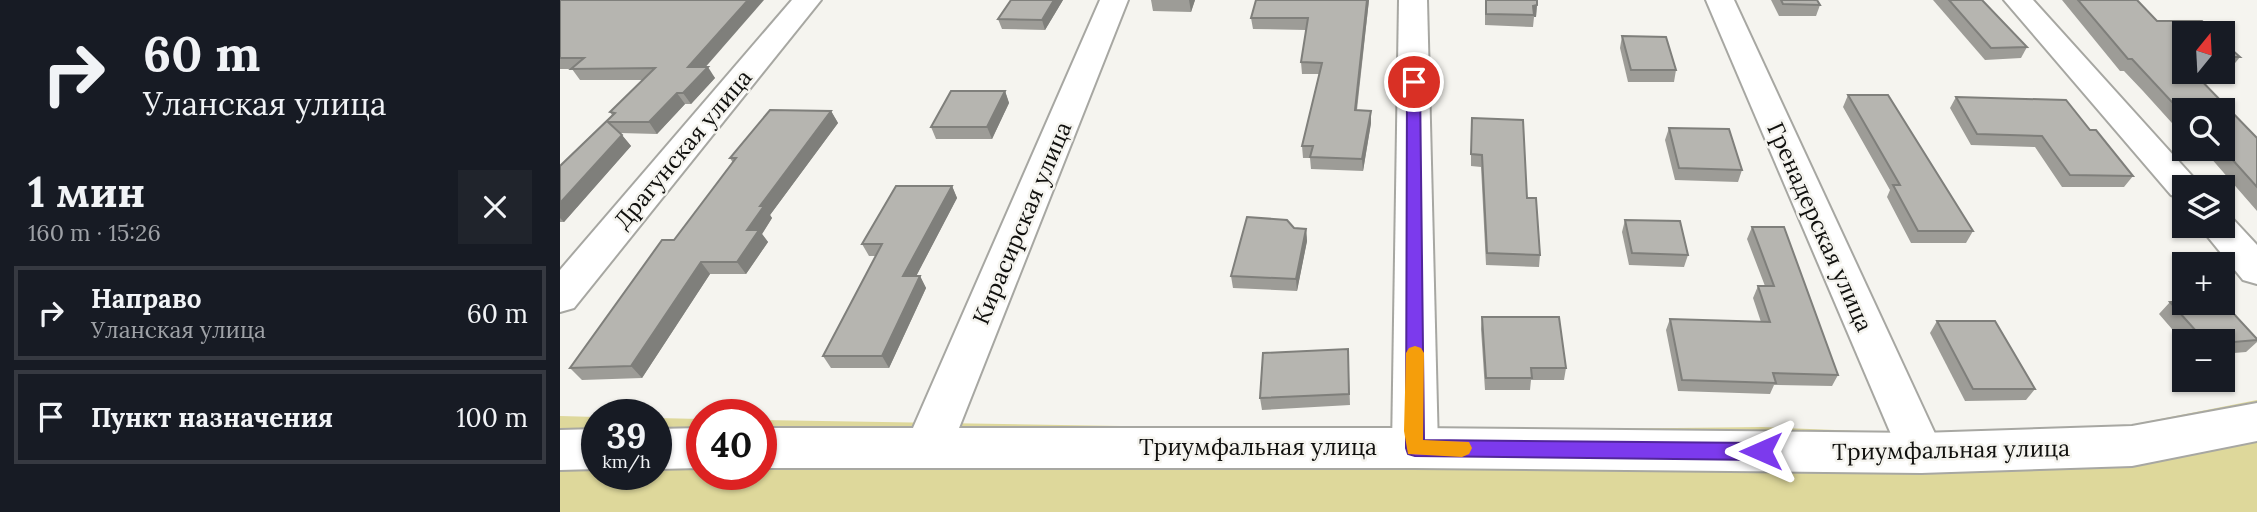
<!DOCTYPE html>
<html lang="ru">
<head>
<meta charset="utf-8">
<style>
  body { margin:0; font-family:Lora,serif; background:#20242c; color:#f1f3f6; height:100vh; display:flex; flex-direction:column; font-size:26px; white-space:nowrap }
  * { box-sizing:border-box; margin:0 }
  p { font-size:23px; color:#9ea1a6 }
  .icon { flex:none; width:38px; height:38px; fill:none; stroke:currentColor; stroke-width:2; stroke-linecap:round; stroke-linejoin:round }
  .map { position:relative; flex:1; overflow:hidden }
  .side { display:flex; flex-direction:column; background:#171b24; width:560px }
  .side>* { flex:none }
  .top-card { background:#171b24; color:#f1f3f6; overflow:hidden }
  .needle { width:46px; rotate:18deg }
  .tools { position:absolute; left:1612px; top:21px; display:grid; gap:14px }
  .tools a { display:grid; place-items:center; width:63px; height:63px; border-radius:0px; background:#171b24; box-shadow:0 2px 5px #0004; font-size:35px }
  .speed { position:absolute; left:21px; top:399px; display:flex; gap:14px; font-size:35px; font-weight:700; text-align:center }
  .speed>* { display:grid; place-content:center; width:91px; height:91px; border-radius:50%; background:#171b24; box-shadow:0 2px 5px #0004; line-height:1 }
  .speed small { font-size:18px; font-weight:400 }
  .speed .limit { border:10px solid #d22; background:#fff; color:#111 }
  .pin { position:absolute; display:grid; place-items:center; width:60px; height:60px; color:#fff; margin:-30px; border:4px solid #fff; border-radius:50%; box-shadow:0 2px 7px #0007 }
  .me { position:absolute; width:77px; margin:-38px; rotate:270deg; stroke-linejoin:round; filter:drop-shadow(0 0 5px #0008) }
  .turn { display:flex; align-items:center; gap:24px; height:147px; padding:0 28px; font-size:32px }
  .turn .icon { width:91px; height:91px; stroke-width:2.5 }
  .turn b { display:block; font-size:49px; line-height:60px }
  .round { display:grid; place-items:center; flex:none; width:74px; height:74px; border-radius:0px; background:#20242c }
  .head { display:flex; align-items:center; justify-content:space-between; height:119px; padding:0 28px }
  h1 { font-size:42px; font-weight:800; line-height:52px }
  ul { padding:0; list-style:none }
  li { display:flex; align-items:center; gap:21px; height:94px; margin:0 14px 10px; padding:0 14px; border:4px solid #363941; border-radius:0px }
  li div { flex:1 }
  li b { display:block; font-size:26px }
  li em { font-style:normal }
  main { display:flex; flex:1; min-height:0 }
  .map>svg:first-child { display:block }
  .green { fill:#ded89b }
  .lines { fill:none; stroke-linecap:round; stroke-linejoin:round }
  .street-casing { stroke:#a7a7a2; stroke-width:4 }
  .secondary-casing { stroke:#a7a7a2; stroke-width:4 }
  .street { fill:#fff; fill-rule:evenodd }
  .secondary { fill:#fff; fill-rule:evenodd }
  .wall { fill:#9d9c97 }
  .shaded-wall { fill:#7f7f7b }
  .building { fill:#b6b5b0; stroke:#7f7f7b; stroke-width:2 }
  .route { fill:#7c3aed; stroke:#51269a; stroke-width:2 }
  .slow { fill:#f59e0b }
  .labels { text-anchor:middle; stroke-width:5; stroke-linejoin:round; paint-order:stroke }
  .street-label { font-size:23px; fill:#10100e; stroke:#f5f4ef }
</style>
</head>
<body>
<main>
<section class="side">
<div class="top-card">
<div class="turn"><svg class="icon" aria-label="right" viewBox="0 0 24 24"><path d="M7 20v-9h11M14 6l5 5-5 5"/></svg><div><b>60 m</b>Уланская улица</div></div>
</div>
<div class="head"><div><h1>1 мин</h1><p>160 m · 15:26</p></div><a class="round"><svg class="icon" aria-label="close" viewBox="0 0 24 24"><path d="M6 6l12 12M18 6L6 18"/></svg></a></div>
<ul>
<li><svg class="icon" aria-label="right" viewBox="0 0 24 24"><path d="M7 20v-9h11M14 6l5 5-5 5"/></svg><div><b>Направо</b><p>Уланская улица</p></div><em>60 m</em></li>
<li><svg class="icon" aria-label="arrive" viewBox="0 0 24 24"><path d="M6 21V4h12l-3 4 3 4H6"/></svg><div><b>Пункт назначения</b></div><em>100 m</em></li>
</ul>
</section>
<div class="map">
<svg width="1697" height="512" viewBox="0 0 1697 512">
  <rect width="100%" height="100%" fill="#f5f4ef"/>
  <polygon class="green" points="1697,400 1697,512 0,512 0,416 37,417 37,474 96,474 96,418 142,419 142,474 201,474 201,420 853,431 1202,427 1351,433 1570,425"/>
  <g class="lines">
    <defs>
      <g id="street">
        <polygon points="232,0 261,0 14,308 0,312 0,270"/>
        <polygon points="540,0 568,0 399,428 388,460 372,466 356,460 349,446 353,428"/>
        <polygon points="839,0 867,0 878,448 871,462 855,468 839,462 832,448"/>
        <polygon points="1146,0 1174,0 1384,453 1377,467 1361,473 1345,467"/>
        <polygon points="1444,0 1473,0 1642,187 1624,187 1624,199 1611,195"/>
        <polygon points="1662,214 1671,217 1697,245 1697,284 1683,280 1639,226 1662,226"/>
      </g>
      <g id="secondary">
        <polygon points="1697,403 1697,441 1572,466 1361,473 855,468 201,468 201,428 855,428 1361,433 1572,426"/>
        <polygon points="142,428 142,468 96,469 96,429"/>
        <polygon points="37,429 37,469 0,470 0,430"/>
      </g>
    </defs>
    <use href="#street" class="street-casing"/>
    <use href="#secondary" class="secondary-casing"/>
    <use href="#street" class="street"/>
    <use href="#secondary" class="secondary"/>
  </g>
  <g class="wall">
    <polygon points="0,0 145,67 155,78 131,104 125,104 97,134 60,133 71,146 4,222 0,222 0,166 52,115 50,112 84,80 20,80 12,69 0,69"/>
    <polygon points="451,0 503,0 485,30 442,29 438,19"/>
    <polygon points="591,0 635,0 631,12 593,11"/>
    <polygon points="696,0 809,0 797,110 811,123 803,171 751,169 750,158 743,158 742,146 759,74 742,74 741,62 746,30 693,29 691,18"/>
    <polygon points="925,0 977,0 976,17 974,17 973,27 925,25"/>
    <polygon points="1211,0 1257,0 1260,5 1256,16 1219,16"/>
    <polygon points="1373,0 1422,0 1467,47 1461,58 1425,60"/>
    <polygon points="1502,0 1577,0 1597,21 1624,33 1624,72 1697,138 1697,211 1643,149 1662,149 1662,110 1624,110 1624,133 1621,133 1583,91 1564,71 1560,71"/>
    <polygon points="1062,36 1116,70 1114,82 1068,82 1060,48"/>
    <polygon points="1662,41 1680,57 1671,68 1662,69"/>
    <polygon points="445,91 449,103 432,139 376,139 371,127"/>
    <polygon points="1288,95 1413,231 1406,243 1351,243 1327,197 1330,190 1283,107"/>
    <polygon points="1396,97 1530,130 1573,176 1564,187 1502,187 1475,147 1411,145 1390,108"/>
    <polygon points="271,111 278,123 210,215 212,218 202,234 208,242 186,274 150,274 82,378 22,380 10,368 114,240 173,163 170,158"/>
    <polygon points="1109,128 1182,170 1178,182 1115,180 1105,140"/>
    <polygon points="911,130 967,198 980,255 979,267 926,265 921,167 911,166"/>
    <polygon points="392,186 397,198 356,276 360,276 366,288 329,368 271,368 263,356 316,256 309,256 302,244"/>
    <polygon points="1065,220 1128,255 1124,267 1069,265 1062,232"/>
    <polygon points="1192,227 1278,375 1272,386 1214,385 1210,394 1118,391 1106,330 1110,319 1201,322 1193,298 1198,286 1205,286 1187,239"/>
    <polygon points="734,228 746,229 747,241 737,291 673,288 671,276"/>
    <polygon points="1610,302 1697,339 1697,342 1686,352 1662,354 1662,341 1624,341 1624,343 1599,314"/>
    <polygon points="922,317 1006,368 1004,380 971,380 970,390 925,390 921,329"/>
    <polygon points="1377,321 1475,389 1466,400 1405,401 1370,333"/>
    <polygon points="788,349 790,405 702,410 700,398"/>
  </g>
  <g class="shaded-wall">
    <polygon points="188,0 204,0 136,78 128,67"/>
    <polygon points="494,0 503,0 485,30 482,20"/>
    <polygon points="629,0 635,0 631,12"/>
    <polygon points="807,0 809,0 795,122 795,110"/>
    <polygon points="977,5 976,17 974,17 973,6"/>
    <polygon points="148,67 155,78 131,104 123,93"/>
    <polygon points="445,91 449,103 432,139 427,127"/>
    <polygon points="117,93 125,104 97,134 89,122"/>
    <polygon points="271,111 278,123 210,215 212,218 202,234 208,242 186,274 177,262 187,230 200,206"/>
    <polygon points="811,111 811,123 803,171 802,159"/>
    <polygon points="62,135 71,146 4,222 0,218 0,203"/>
    <polygon points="392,186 397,198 350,288 343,276"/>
    <polygon points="746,229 747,241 737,291 736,279"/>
    <polygon points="141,262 150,274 82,378 71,366"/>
    <polygon points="360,276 366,288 329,368 322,356"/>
  </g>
  <g class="building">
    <polygon points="0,0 188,0 128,67 148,67 123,93 117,93 89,122 48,122 62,135 0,203 0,166 55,113 50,112 95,68 11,69 24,58 0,58"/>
    <polygon points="451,0 494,0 482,20 438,19"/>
    <polygon points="696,0 807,0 795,110 811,111 802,159 750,157 753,146 742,146 762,63 741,62 748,18 691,18"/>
    <polygon points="926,0 977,0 977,5 973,6 974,15 926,14"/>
    <polygon points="1221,0 1257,0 1260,5 1223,4"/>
    <polygon points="1389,0 1422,0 1467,47 1431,48"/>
    <polygon points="1518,0 1577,0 1597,21 1642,21 1654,33 1624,33 1624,57 1618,57 1624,63 1624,72 1633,72 1697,138 1697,187 1662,148 1662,110 1624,110 1624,115 1572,59 1568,59"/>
    <polygon points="1062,36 1106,37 1116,70 1071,70"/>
    <polygon points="1662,41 1680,57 1662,57"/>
    <polygon points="391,91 445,91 427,127 371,127"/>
    <polygon points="1288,95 1328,95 1413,231 1358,231 1333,185 1340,185"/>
    <polygon points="1396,97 1506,100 1530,130 1536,130 1573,176 1510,175 1482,136 1417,134"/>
    <polygon points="210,110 271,111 200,206 204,206 187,230 199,230 177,262 141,262 71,366 10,368 102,240 114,240 176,158 170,158"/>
    <polygon points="912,118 963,120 967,198 976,198 980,255 927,253 922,155 911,154"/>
    <polygon points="1109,128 1169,129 1182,170 1119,168"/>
    <polygon points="336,186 392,186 343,276 360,276 322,356 263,356 322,244 302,244"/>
    <polygon points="687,217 727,220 734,228 746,229 736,279 671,276"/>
    <polygon points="1065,220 1120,221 1128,255 1072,253"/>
    <polygon points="1192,227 1224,227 1278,375 1213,373 1216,383 1122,380 1110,319 1210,322 1198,286 1214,286"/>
    <polygon points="1624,301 1624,303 1662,303 1662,301 1697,339 1697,340 1662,343 1662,341 1645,341 1610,302"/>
    <polygon points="922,317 999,317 1006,368 971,368 972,378 926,378"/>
    <polygon points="1377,321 1435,321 1475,389 1413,389"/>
    <polygon points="788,349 789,394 700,398 703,353"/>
  </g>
  <polygon class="route" points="854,79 860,82 864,440 1201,443 1208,445 1211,451 1208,457 1201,460 855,456 848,454 846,448 847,82"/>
  <polygon class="slow" points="855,346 861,348 864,353 863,440 909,442 912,448 909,454 902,457 848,454 844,431 846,353 849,348"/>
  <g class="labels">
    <g class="street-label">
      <text transform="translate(123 149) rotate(-50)" y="8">Драгунская улица</text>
      <text transform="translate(462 223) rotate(-67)" y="8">Кирасирская улица</text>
      <text transform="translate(1260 227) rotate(66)" y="8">Гренадерская улица</text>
      <text x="698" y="455">Триумфальная улица</text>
      <text transform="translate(1391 450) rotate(-1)" y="8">Триумфальная улица</text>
    </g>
  </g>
</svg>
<div class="tools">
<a><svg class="needle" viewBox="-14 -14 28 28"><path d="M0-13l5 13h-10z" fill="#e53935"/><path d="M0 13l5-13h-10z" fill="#9ea1a6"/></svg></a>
<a><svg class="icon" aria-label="search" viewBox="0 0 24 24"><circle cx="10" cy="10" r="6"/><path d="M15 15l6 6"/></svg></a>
<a><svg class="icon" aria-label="layers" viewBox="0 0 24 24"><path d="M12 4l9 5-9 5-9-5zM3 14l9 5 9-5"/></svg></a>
<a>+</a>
<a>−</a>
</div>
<div class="speed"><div>39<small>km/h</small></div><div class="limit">40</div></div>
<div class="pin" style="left:854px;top:82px;background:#d93025"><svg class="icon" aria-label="arrive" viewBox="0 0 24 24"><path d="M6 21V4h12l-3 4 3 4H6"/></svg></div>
<svg class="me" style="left:1201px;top:451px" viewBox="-20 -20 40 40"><path d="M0-17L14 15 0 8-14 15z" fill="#7c3aed" stroke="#fff" stroke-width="4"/></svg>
</div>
</main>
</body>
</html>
